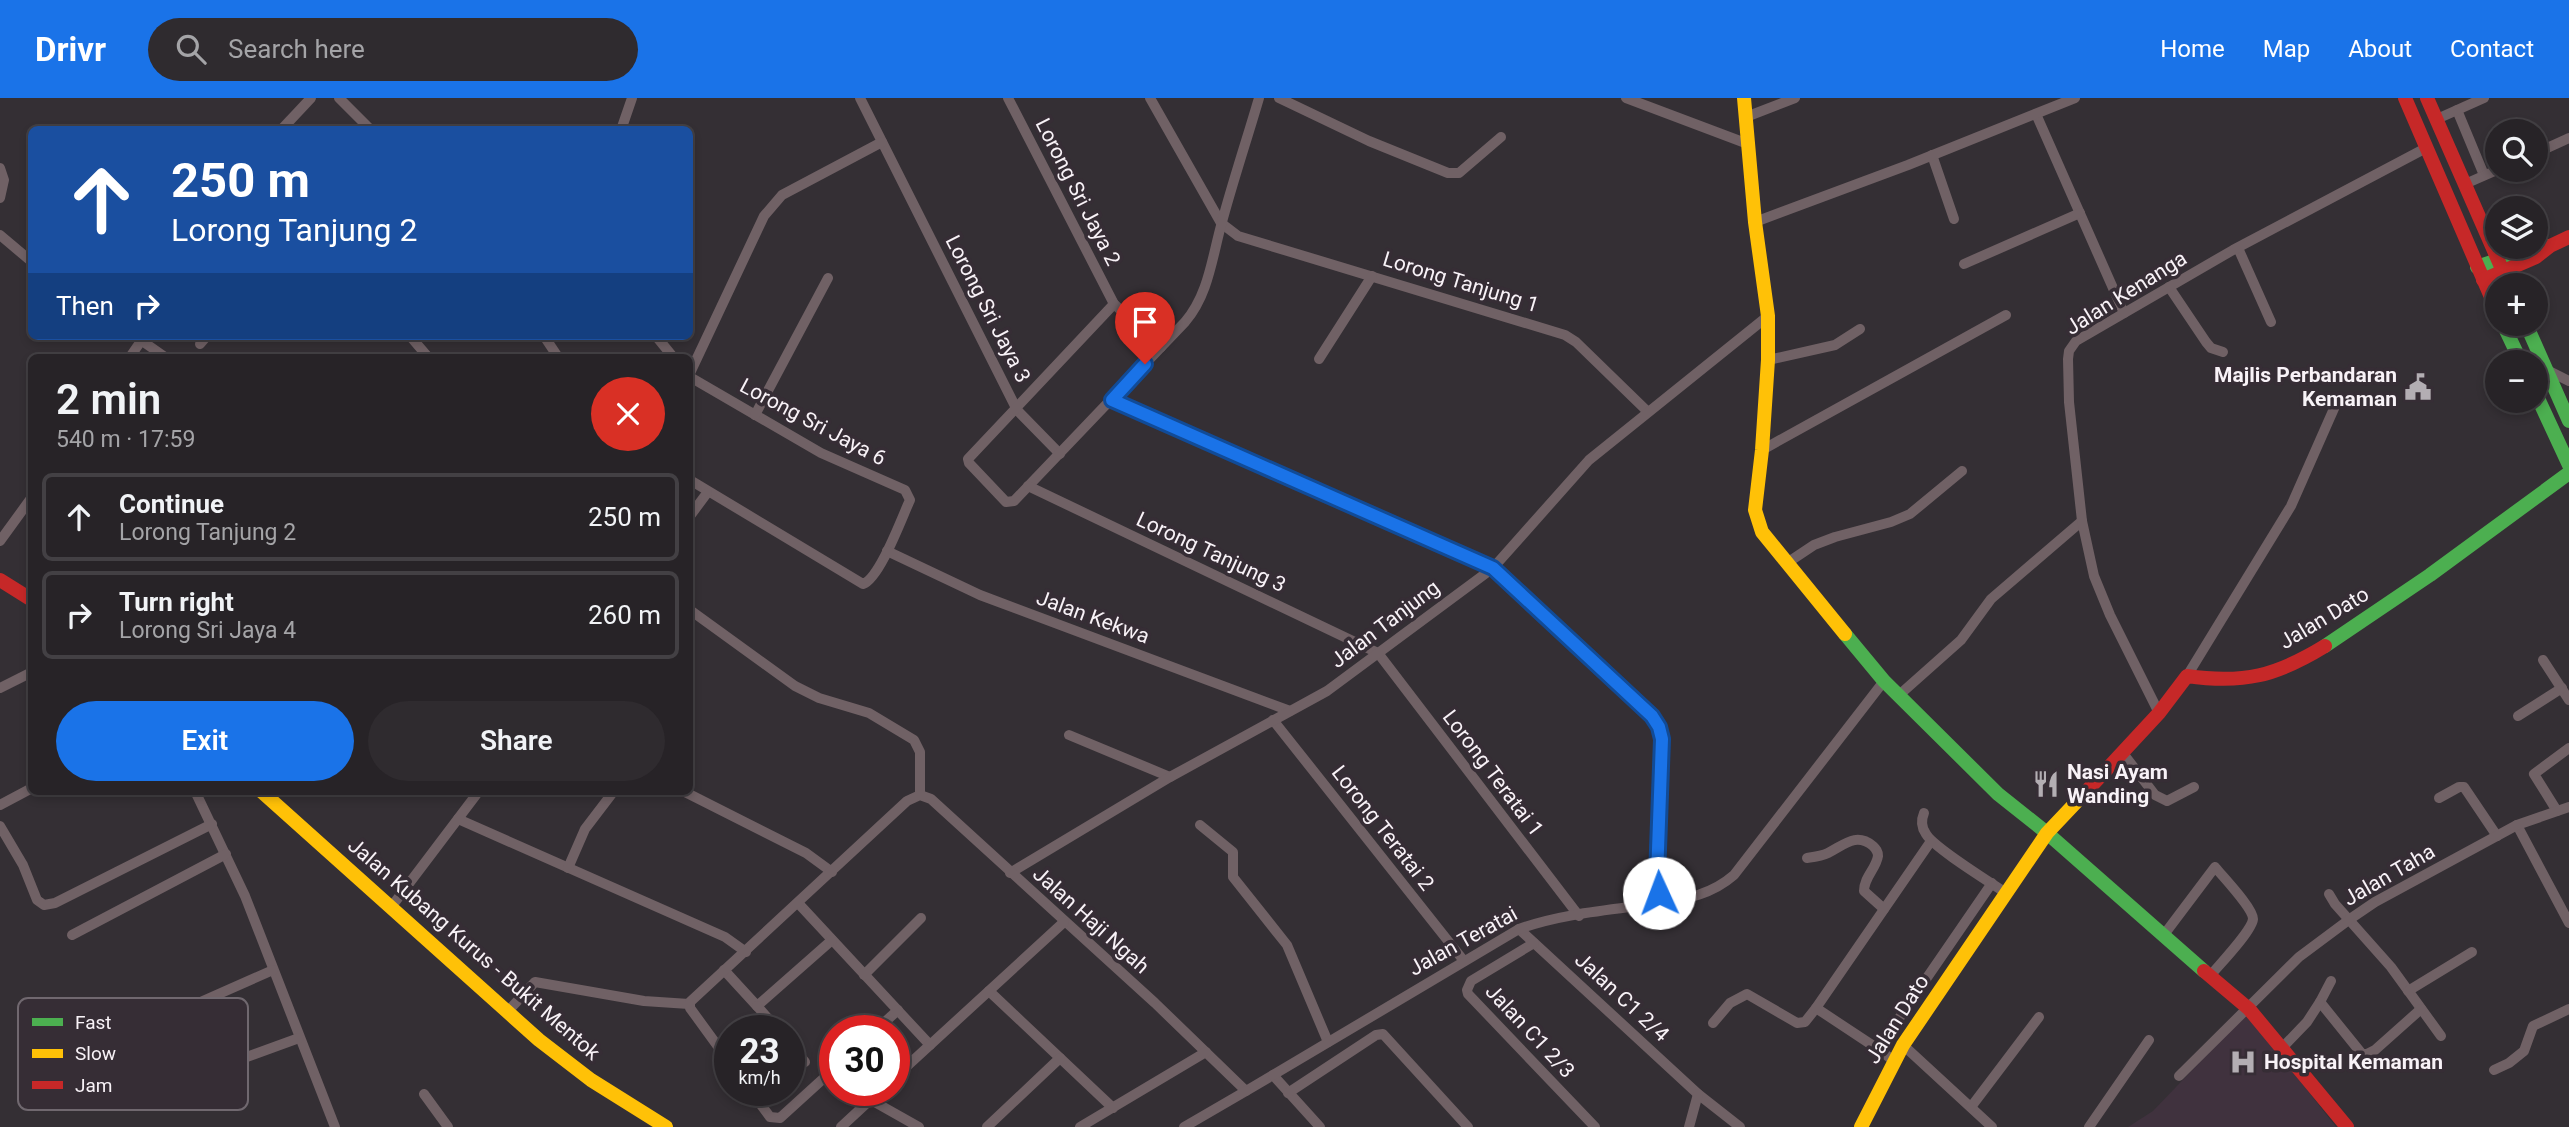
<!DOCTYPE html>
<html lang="en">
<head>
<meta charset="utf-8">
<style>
  body { margin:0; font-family:Roboto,sans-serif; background:#2f2b2f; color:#f1f3f6; height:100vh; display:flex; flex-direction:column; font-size:26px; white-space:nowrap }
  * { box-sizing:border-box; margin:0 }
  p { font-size:23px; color:#a4a4a7 }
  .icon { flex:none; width:38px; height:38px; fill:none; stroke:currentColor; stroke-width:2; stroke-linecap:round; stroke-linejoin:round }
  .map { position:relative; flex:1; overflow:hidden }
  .side { position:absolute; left:28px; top:256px; width:665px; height:441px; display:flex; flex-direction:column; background:#272327; border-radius:10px; box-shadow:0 4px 10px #0003,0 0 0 2px #434044 }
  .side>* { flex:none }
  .hud { position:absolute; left:28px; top:28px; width:665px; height:214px; border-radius:10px; box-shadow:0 4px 10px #0003,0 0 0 2px #434044; background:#1a4fa0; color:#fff; overflow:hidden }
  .buttons { position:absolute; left:2485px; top:21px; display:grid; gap:14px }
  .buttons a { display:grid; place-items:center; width:63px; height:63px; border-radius:50%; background:#272327; box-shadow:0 4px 10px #0003,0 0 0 2px #434044; font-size:35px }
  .speed { position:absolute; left:714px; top:917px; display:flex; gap:14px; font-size:35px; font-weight:700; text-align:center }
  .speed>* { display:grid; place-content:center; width:91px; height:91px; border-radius:50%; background:#272327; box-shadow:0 4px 10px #0003,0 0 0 2px #434044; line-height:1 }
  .speed small { font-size:18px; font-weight:400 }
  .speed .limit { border:10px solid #d22; background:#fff; color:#111 }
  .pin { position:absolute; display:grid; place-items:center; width:60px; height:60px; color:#fff; margin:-72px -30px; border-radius:50% 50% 50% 0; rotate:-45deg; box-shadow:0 0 7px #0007 }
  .pin .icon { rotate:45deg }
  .me { position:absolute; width:77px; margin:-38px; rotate:358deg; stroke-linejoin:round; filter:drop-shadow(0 0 5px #0008) }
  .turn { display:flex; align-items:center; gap:24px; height:147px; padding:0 28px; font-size:32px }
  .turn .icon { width:91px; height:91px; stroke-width:2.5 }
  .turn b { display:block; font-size:49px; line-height:60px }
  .then { display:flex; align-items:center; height:66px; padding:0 28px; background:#0003; gap:14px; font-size:26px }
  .round { display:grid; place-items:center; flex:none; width:74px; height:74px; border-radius:37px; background:#2f2b2f }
  .summary { display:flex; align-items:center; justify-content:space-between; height:119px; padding:0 28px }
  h1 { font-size:42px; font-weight:600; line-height:52px }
  .button { display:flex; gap:14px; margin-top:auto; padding:14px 28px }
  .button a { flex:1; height:80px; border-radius:42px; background:#1a73e8; color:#fff; font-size:28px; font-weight:600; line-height:80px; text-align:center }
  .button a+a { background:#2f2b2f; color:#f1f3f6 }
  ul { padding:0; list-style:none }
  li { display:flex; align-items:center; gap:21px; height:88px; margin:0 14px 10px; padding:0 14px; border:4px solid #434044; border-radius:10px }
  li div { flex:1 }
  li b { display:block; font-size:26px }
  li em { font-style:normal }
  header { display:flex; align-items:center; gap:42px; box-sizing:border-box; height:98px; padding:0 35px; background:#1a73e8; color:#fff }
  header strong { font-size:33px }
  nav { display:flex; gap:38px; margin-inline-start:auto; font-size:24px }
  .search { width:490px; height:63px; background:#2f2b2f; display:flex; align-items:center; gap:18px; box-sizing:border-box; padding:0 24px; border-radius:38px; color:#a4a4a7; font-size:26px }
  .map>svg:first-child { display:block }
  .built { fill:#40323e }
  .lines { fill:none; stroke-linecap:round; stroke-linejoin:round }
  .street { stroke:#706165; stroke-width:10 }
  .fast { stroke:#4caf50; stroke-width:14 }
  .slow { stroke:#ffc107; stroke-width:14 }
  .jam { stroke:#c62828; stroke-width:14 }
  .route-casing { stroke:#114b97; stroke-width:18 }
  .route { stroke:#1a73e8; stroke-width:12 }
  .labels { text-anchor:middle; stroke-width:7; stroke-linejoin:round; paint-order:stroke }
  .street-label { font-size:21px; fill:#f8f2f7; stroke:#362d35 }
  .poi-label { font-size:21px; font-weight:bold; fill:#f8f2f7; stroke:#362d35; text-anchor:start }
  .key { fill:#362d35; stroke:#70686f; stroke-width:2 }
  .key-label { font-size:19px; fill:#f8f2f7 }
</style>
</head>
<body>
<header>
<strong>Drivr</strong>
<div class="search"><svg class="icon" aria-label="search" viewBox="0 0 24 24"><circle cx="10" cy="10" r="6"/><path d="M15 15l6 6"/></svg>Search here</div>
<nav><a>Home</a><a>Map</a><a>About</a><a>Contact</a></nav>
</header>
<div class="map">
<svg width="2569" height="1029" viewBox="0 0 2569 1029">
  <rect width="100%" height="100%" fill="#342f34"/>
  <polygon class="built" points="2247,915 2336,1029 2128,1029 2153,1013"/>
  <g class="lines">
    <g class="street">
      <polyline points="339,0 371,32"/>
      <polyline points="860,0 1017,312 1060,356"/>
      <polyline points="1008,0 1114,206 1161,249"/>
      <polyline points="1150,0 1221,125 1238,138 1565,237 1576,244 1647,313"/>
      <polyline points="1279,0 1369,43 1448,75 1459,75 1501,39"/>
      <polyline points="1626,0 1748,46"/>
      <polyline points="2457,12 2484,77"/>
      <polyline points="2036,16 2124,215"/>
      <polyline points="1746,19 1795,0"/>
      <polyline points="2437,21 2484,0"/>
      <polyline points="281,32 311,0"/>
      <polyline points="621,32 632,0"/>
      <polyline points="2536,55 2569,40"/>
      <polyline points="1932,57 1954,121"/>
      <polyline points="0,70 4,82 0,100"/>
      <polyline points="2465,86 2497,72"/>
      <polyline points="1755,124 1908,67 2075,0"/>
      <polyline points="0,137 32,164"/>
      <polyline points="2238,150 2271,224"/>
      <polyline points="1964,166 2080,115"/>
      <polyline points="2169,189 2206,244 2211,250 2223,254"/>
      <path d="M1114 206 968 361 969 365 1006 404 1014 403 1185 224C1209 196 1212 159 1222 124 1233 83 1247 41 1259 0"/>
      <polyline points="135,238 165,259"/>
      <polyline points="410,238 428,259"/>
      <polyline points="544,238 558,259"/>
      <polyline points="656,238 673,259"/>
      <polyline points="200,246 207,238"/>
      <polyline points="130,259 141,243"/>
      <polyline points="1319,261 1372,178"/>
      <polyline points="1768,262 1835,247 1860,231"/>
      <polyline points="2549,273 2569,283"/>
      <polyline points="690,275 764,118 782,97 882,44"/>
      <path d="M690 279 821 355 905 392 910 402C902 419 880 480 863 486L690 382"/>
      <polyline points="1112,302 1493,470 1652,618 1659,629 1662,641 1657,779 1659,795 1655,805"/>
      <polyline points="755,317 828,180"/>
      <polyline points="1762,352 2006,217"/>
      <polyline points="1028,388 1378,555 1579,818"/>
      <polyline points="690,418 707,395"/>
      <polyline points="0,443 32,399"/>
      <polyline points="887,453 980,497 1290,613"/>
      <polyline points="1787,465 1814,447 1835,439 1891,424 1910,416 1962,373"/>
      <polyline points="690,512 795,588 819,600 869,615 914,642 920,654 920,697"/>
      <polyline points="2543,562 2569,602"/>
      <polyline points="2187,578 2291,408 2336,306"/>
      <polyline points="0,590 32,574"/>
      <polyline points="1898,598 1961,542 1991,501 2082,423"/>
      <polyline points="2159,615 2110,517 2094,478 2082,423 2069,304 2068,261 2069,253 2076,243 2233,152 2426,50"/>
      <polyline points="2518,618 2562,590"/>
      <polyline points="1273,622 1464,863"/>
      <polyline points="1069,637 1170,679"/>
      <polyline points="2122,654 2155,697 2167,703 2194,689"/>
      <polyline points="195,693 245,798 335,1029"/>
      <polyline points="683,693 806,755 832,774"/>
      <polyline points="2439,700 2459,689 2464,689 2497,738"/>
      <polyline points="0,707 32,690"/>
      <polyline points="2557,713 2534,676 2569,650"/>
      <path d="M1924 715C1921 722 1921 729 1926 736 1934 750 1990 784 2006 795"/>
      <polyline points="458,721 725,839 746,854"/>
      <polyline points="1200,727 1233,754 1233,779 1287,847 1328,944"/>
      <polyline points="2517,727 2569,825"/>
      <polyline points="0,728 23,767 37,802 44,807 55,805 212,726"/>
      <path d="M1807 760C1814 759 1822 758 1828 755 1844 747 1856 734 1873 748 1876 751 1878 753 1878 758 1876 771 1864 779 1864 793L1884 811"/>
      <polyline points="568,770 585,731 614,693"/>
      <polyline points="1010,775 1170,679 1327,593 1493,470 1589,362 1768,218"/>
      <polyline points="2329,796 2335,806 2391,869 2441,938"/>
      <polyline points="798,805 930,947"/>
      <polyline points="392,808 479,693"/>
      <polyline points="1519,831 1698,996 1740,1029"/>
      <polyline points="72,837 226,756"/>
      <path d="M2163 838 2215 769C2223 779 2253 810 2253 821 2252 833 2219 867 2210 878"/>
      <polyline points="1534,845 1471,883 1467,892 1468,896 1595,1029"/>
      <polyline points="724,872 757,908 832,842"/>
      <polyline points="864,877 921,820"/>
      <polyline points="2331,883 2320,904 2362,956 2367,956 2375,952 2421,911"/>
      <polyline points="989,893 1113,1010"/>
      <polyline points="2408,893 2472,854"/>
      <polyline points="152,907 166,910 187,910 273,872"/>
      <polyline points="757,908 779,933"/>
      <polyline points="508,913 535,884 644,903 689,906"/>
      <polyline points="1713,925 1730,905 1747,896 1797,925 1805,924 1816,910"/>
      <polyline points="875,933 898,912"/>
      <polyline points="789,945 805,964"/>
      <polyline points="1903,947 1992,1029"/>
      <polyline points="2282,950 2307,924 2320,904"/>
      <polyline points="1878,951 1816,910 1931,743"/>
      <polyline points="1894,963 1878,951 1992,785"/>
      <polyline points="730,965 690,910 690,904 907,703 920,697 931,701 1155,905 1246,993 1273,977 1320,1029"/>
      <polyline points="2494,972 2509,965 2524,953 2533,928 2569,911"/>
      <path d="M1273 977 1519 831C1561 816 1609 812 1653 806 1684 801 1710 798 1734 777L1884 583"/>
      <polyline points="2179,978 2299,859 2350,821 2375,804 2517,727 2569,709"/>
      <polyline points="894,980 1064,824"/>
      <polyline points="750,992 770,1019 780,1020 835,970"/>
      <polyline points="148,995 299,940"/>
      <polyline points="1288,995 1376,937 1383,936 1468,1029"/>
      <polyline points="424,996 448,1029"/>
      <polyline points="871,1002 919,1029"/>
      <polyline points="1971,1009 2039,919"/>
      <polyline points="841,1029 881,992"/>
      <polyline points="987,1029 1060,960"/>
      <polyline points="1080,1029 1206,954"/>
      <polyline points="1184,1029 1246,993"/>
      <polyline points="1689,1029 1698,996"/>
      <polyline points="2089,1029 2149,942"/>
    </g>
    <g class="fast">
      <polyline points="2477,169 2533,150 2549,148"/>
      <polyline points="2503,226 2521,264"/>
      <polyline points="2526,226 2569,323"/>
      <polyline points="2536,296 2569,367"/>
      <polyline points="1845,536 1884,583 1998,696 2047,735 2204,873"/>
      <polyline points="2325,548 2430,477 2569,375"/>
    </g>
    <g class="slow">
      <polyline points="1744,0 1755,124 1768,218 1768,262 1762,352 1755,412 1762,434 1845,536"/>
      <polyline points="261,693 539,942 591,982 666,1029"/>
      <polyline points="1861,1029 1903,947 2047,735 2083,697"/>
    </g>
    <g class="jam">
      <polyline points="2405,0 2497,213"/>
      <polyline points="2427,0 2509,187"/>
      <polyline points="2483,182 2536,159 2550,148 2569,139"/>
      <polyline points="0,482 32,502"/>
      <path d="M2083 697 2159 615 2187 578C2244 586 2276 578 2325 548"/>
      <polyline points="2204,873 2249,911 2347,1029"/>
    </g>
  </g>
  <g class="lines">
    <defs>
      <polyline id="route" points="1145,266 1112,302 1493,470 1652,618 1659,629 1662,641 1657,779 1659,795"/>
    </defs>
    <use href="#route" class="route-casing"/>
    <use href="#route" class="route"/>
  </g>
  <defs>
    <symbol id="civic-bare" viewBox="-9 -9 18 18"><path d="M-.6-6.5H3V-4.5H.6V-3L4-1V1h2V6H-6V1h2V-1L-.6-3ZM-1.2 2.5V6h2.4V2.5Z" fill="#b3aeb3" stroke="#362d35" stroke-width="2.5" paint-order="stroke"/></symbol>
    <symbol id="restaurant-bare" viewBox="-9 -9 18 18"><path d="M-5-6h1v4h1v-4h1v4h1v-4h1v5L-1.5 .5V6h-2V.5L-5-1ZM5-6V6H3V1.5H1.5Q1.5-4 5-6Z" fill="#b3aeb3" stroke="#362d35" stroke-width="2.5" paint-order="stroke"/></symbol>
    <symbol id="hospital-bare" viewBox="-9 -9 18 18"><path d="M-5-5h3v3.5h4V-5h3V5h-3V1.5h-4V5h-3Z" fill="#b3aeb3" stroke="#362d35" stroke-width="2.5" paint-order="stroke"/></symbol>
  </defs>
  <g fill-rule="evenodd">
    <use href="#civic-bare" x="2399" y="270" width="38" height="38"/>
    <use href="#restaurant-bare" x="2027" y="667" width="38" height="38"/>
    <use href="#hospital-bare" x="2224" y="945" width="38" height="38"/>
  </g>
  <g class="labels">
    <g class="street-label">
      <text transform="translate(1078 94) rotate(63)" y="7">Lorong Sri Jaya 2</text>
      <text transform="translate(1461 184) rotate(17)" y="7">Lorong Tanjung 1</text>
      <text transform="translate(2126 195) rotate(-32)" y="7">Jalan Kenanga</text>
      <text transform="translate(988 211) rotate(63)" y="7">Lorong Sri Jaya 3</text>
      <text transform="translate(813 324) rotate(28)" y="7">Lorong Sri Jaya 6</text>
      <text transform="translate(1211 454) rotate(25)" y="7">Lorong Tanjung 3</text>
      <text transform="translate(1093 519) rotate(20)" y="7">Jalan Kekwa</text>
      <text transform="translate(2324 520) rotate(-31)" y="7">Jalan Dato</text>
      <text transform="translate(1385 526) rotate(-37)" y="7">Jalan Tanjung</text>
      <text transform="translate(1493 675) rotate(53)" y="7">Lorong Teratai 1</text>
      <text transform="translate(1383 730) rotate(52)" y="7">Lorong Teratai 2</text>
      <text transform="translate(2389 777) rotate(-30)" y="7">Jalan Taha</text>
      <text transform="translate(1091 822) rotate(42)" y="7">Jalan Haji Ngah</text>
      <text transform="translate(1463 843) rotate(-29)" y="7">Jalan Teratai</text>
      <text transform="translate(474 851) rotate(41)" y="7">Jalan Kubang Kurus - Bukit Mentok</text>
      <text transform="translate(1622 899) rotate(43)" y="7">Jalan C1 2/4</text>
      <text transform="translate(1897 921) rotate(-58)" y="7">Jalan Dato</text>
      <text transform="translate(1530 933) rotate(47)" y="7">Jalan C1 2/3</text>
    </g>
    <g class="poi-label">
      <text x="2397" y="284" text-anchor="end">Majlis Perbandaran<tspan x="2397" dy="24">Kemaman</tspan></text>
      <text x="2067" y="681">Nasi Ayam<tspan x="2067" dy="24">Wanding</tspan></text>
      <text x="2264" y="971">Hospital Kemaman</text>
    </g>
  </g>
  <rect x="18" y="900" width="230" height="112" rx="10" class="key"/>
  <rect x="32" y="920" width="31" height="8" fill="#4caf50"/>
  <rect x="32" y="951" width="31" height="9" fill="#ffc107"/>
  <rect x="32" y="983" width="31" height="8" fill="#c62828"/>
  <g class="key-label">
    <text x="75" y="931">Fast</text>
    <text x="75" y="962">Slow</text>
    <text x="75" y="994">Jam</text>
  </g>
</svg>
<div class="buttons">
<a><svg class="icon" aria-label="search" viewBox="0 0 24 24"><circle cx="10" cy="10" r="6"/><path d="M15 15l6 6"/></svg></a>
<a><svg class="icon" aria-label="layers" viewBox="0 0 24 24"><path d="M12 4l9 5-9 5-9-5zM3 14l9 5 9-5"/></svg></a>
<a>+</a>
<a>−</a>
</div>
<div class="speed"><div>23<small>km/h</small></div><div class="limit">30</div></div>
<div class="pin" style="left:1145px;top:266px;background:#d93025"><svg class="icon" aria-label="arrive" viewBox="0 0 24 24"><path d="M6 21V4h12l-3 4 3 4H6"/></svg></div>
<svg class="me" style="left:1659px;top:795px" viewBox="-20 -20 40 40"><circle r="19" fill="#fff"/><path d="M0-13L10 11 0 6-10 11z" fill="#1a73e8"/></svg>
<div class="hud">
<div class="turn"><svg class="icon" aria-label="ahead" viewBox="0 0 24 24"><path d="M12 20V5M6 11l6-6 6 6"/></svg><div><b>250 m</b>Lorong Tanjung 2</div></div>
<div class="then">Then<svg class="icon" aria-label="right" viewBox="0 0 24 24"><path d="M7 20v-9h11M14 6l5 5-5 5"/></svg></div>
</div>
<section class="side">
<div class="summary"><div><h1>2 min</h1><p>540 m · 17:59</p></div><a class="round" style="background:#d93025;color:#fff"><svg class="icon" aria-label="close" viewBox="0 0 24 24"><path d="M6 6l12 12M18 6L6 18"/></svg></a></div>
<ul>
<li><svg class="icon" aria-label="ahead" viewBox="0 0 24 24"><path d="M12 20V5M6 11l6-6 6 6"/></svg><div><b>Continue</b><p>Lorong Tanjung 2</p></div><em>250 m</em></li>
<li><svg class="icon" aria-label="right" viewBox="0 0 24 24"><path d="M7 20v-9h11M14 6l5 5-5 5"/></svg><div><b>Turn right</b><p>Lorong Sri Jaya 4</p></div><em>260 m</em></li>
</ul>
<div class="button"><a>Exit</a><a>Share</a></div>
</section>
</div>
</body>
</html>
